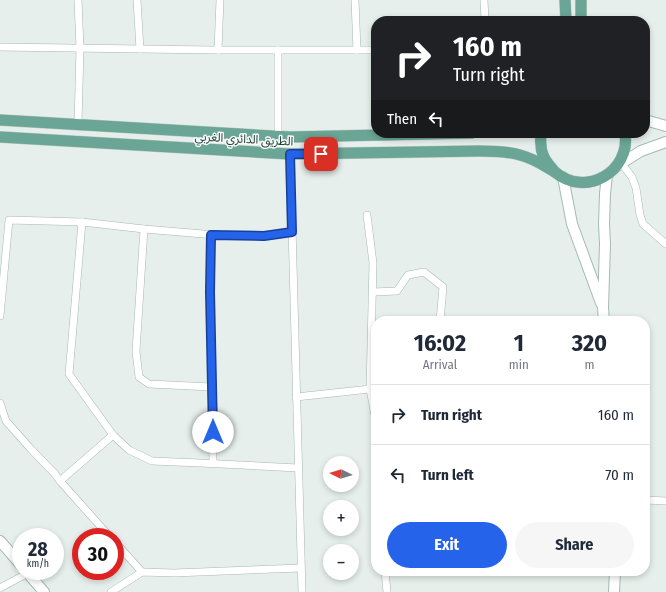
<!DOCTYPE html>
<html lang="en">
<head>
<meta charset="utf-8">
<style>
  body { margin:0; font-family:"Fira Sans Condensed","Noto Sans Arabic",sans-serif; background:#f6f6f7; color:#1f2937; height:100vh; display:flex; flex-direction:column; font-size:15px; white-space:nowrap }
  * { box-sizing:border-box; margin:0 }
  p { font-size:13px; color:#747a83 }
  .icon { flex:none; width:22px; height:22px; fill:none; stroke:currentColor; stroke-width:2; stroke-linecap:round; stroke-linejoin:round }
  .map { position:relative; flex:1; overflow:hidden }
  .sheet { position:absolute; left:371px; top:316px; width:279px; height:260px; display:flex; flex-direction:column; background:#fff; border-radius:16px; box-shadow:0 2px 6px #0003 }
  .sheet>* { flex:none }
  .hud { position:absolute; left:371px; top:16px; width:279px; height:122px; border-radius:16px; box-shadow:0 2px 6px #0003; background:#202124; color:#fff; overflow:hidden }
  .needle { width:26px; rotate:275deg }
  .controls { position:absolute; left:323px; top:456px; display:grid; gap:8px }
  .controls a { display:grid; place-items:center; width:36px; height:36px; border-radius:50%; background:#fff; box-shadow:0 2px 6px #0003; font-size:20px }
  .speed { position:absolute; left:12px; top:528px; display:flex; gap:8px; font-size:20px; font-weight:700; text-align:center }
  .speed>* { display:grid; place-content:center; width:52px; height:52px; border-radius:50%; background:#fff; box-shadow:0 2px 6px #0003; line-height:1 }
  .speed small { font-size:10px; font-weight:400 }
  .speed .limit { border:6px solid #d22; background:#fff; color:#111 }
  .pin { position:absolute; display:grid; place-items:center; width:34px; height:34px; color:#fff; margin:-17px; border-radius:8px; box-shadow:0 2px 6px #0006 }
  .me { position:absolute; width:44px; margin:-22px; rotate:0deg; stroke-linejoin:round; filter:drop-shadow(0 0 3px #0008) }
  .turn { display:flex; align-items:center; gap:14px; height:84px; padding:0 16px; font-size:18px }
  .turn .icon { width:52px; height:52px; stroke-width:2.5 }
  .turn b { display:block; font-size:28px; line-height:34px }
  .then { display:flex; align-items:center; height:38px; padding:0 16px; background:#0003; gap:8px; font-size:15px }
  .eta { display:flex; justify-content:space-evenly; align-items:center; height:68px; text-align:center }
  .eta b { font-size:24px; font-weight:700; line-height:28px }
  .action { display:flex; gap:8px; margin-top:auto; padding:8px 16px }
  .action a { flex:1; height:46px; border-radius:24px; background:#2563eb; color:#fff; font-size:16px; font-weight:700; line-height:46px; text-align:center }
  .action a+a { background:#f6f6f7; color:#1f2937 }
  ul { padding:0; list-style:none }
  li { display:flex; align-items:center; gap:12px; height:60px; padding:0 16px; border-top:1px solid #e0e1e3 }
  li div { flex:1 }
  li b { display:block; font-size:15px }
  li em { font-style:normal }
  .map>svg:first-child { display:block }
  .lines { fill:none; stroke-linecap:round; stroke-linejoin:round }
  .street-casing { stroke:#a8b8b2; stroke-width:8 }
  .secondary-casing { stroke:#a4bbb3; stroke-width:12 }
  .primary-casing { stroke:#c2cac8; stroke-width:12 }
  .street { stroke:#fff; stroke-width:7 }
  .secondary { stroke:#fff; stroke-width:10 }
  .primary { stroke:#6aa596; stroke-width:11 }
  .route-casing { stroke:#184099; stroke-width:10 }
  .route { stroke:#2563eb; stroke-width:7 }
  .labels { text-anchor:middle; stroke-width:3; stroke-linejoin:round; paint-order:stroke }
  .street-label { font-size:12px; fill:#24423a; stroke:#f7fbf9 }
</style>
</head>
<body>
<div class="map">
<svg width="666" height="592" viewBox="0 0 666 592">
  <rect width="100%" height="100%" fill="#e6efeb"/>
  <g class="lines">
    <defs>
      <g id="street">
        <polyline points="78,0 80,48 78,124"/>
        <polyline points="137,0 140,49"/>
        <polyline points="355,0 357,50"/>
        <polyline points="484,0 485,21"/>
        <polyline points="0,47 213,50 376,50"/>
        <polyline points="218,50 220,0"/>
        <polyline points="278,137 278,50"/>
        <polyline points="290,154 302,592"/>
        <polyline points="621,163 632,177 636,188 640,215 643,224 666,244"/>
        <polyline points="367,215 373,263 370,389 376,421"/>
        <polyline points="82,222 69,374 113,435 129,450 152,461 200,463 298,468"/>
        <polyline points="144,229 136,351 139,377 149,384 212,387"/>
        <polyline points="211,235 210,292 213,463"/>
        <polyline points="373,292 397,291 408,275 424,272 443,287 440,321"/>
        <polyline points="0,316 9,220 82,222 144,229 215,235 264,236 292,232"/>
        <polyline points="296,397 370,389"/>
        <polyline points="0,403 6,421 30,448 55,474 60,481 110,537"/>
        <polyline points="60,481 113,435"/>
        <polyline points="645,500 666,501"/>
        <polyline points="115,542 142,572"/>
        <polyline points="385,571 387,592"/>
        <polyline points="0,588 28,573"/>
        <polyline points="111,592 142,572 174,573 301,568"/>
      </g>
      <g id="secondary">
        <polyline points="645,120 666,126"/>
        <polyline points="617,166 641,151 666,142"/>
        <polyline points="563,177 572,224 601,303"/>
        <polyline points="604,321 603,308 605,244 604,224 605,194 607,175"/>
        <polyline points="0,541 21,565"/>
        <polyline points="26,571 44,592"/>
        <polyline points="614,592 615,571"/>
      </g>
      <g id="primary">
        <polyline points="565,0 566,21"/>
        <polyline points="581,0 581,21"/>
        <polyline points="0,120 290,137 472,133"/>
        <path d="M541 133C541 137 540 141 541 145 541 152 545 160 549 165 551 167 553 170 555 172 585 198 631 172 625 133"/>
        <path d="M0 137 290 154 479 151C492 151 507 151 520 155 533 158 543 165 555 172"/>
      </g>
    </defs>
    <use href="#street" class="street-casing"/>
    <use href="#secondary" class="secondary-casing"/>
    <use href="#primary" class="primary-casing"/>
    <use href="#street" class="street"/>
    <use href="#secondary" class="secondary"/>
    <use href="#primary" class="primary"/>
  </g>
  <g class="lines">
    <defs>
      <polyline id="route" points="213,432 210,292 211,235 264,236 292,232 290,154 321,154"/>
    </defs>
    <use href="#route" class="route-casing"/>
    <use href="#route" class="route"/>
  </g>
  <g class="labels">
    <g class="street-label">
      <text transform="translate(244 139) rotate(3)" y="4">الطريق الدائري الغربي</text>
    </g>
  </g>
</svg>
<div class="controls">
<a><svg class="needle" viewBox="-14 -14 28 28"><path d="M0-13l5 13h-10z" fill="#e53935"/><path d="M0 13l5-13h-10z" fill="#747a83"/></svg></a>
<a>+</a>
<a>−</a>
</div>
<div class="speed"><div>28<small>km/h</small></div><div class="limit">30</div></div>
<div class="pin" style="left:321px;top:154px;background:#d93025"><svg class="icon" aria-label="arrive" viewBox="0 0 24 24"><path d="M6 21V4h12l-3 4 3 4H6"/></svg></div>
<svg class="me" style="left:213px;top:432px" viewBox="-20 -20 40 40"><circle r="19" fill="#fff"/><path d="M0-13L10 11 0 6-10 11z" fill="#2563eb"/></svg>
<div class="hud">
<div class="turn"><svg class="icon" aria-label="right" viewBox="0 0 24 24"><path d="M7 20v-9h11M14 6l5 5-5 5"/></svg><div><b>160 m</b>Turn right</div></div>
<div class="then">Then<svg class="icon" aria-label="left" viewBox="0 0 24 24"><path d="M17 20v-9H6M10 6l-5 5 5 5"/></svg></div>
</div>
<section class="sheet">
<div class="eta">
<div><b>16:02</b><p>Arrival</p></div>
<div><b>1</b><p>min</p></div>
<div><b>320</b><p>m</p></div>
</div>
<ul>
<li><svg class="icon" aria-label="right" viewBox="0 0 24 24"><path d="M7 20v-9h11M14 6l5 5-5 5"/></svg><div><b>Turn right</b></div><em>160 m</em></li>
<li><svg class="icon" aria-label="left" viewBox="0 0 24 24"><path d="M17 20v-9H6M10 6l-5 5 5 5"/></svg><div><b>Turn left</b></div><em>70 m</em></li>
</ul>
<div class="action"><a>Exit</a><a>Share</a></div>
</section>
</div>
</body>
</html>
